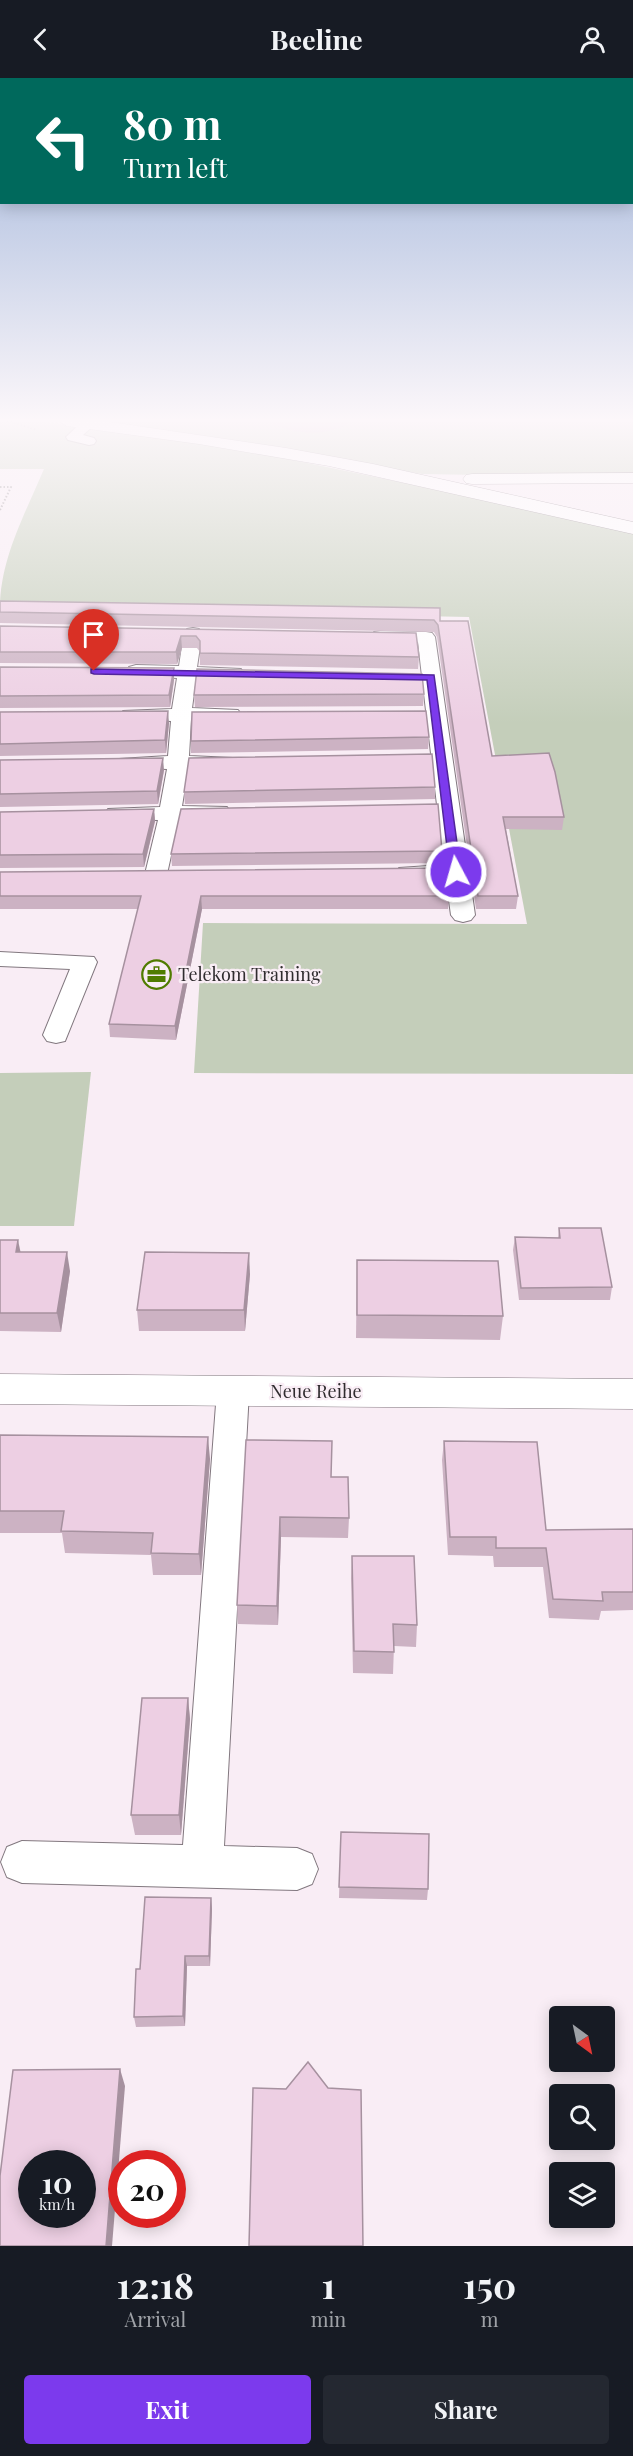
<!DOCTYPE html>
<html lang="en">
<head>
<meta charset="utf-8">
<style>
  body { margin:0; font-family:"Playfair Display",serif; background:#242831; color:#f1f3f6; height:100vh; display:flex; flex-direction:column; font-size:22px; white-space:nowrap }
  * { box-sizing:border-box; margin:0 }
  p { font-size:20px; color:#9ea1a6 }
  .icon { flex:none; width:33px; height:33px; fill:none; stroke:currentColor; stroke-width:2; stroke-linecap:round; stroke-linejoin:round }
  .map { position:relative; height:2168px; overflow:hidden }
  .sheet { display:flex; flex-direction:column; background:#171b24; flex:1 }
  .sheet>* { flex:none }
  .hud { position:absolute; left:0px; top:0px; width:633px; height:126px; box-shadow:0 3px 15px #0003; background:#00695c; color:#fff; overflow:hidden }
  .needle { width:39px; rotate:147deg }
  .controls { position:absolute; left:549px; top:1928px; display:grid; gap:12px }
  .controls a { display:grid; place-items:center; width:66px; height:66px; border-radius:6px; background:#171b24; box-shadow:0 3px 15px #0003; font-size:30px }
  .speed { position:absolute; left:18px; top:2072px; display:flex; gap:12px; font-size:30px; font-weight:700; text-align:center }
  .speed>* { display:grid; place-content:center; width:78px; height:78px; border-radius:50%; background:#171b24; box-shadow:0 3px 15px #0003; line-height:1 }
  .speed small { font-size:15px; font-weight:400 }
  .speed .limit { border:9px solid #d22; background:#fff; color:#111 }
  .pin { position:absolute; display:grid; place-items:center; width:51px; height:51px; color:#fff; margin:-62px -26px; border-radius:50% 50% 50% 0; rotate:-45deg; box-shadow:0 0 6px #0007 }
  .pin .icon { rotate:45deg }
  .me { position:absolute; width:66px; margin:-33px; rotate:354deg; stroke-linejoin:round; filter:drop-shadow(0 0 4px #0008) }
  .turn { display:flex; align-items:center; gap:21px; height:126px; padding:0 24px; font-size:27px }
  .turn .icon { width:78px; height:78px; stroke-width:2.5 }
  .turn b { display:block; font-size:42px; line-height:51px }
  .eta { display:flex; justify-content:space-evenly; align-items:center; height:102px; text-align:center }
  .eta b { font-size:36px; font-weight:700; line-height:42px }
  .button { display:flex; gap:12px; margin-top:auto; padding:12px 24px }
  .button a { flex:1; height:69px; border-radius:6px; background:#7c3aed; color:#fff; font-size:24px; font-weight:700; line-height:69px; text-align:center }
  .button a+a { background:#242831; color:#f1f3f6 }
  header { display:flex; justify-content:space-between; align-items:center; height:78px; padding:0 24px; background:#171b24; font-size:27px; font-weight:700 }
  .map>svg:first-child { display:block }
  .green { fill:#c4ceba }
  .water { fill:#ccafc3 }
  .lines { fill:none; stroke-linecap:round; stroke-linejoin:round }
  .service-casing { stroke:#82787f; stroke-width:2 }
  .minor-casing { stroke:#82787f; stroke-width:1 }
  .path { stroke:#968e93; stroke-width:2; stroke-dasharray:1.5 2; stroke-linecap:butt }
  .service { fill:#fff; fill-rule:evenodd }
  .minor { fill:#fff; fill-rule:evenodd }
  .wall { fill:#ccb2c3 }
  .shaded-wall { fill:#a6919f }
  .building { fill:#edcfe3; stroke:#a6919f; stroke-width:1.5; fill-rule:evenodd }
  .route { fill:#7c3aed; stroke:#51269a; stroke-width:1.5 }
  .labels { text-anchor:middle; stroke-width:4.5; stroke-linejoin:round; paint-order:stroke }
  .poi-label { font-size:18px; fill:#302c2f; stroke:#f9edf5; text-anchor:start }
  .street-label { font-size:18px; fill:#302c2f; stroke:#f9edf5 }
</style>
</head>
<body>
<header><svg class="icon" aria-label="back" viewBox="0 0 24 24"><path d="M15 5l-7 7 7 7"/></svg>Beeline<svg class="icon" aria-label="person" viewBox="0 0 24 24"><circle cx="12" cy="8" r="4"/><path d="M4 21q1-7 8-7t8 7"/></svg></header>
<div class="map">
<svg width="633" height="2168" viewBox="0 0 633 2168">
  <rect width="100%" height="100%" fill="#f9edf5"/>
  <g class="green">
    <path d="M0 343H33L76 347 215 366 419 408 633 456V996L194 995 203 845 527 846 469 539 0 530C0 481 25 436 44 391H0Z"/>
    <polygon points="103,343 633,343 633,396 587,399 422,396"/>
    <polygon points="91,994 74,1148 0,1148 0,995"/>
  </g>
  <path class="water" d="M267 343H352C329 360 291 357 267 343Z"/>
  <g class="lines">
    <defs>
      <g id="service">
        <polygon points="83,343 94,343 96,345 83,357 94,360 96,363 94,366 89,367 68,362 66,359"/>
        <polygon points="193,550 199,551 202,555 197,589 241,591 243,595 241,599 196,600 192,630 238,632 241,636 238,640 191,642 189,678 233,680 236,684 233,688 188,691 182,728 227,729 230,734 227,739 179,741 167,796 164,801 156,803 148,801 145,796 158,742 108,741 105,736 108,731 160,729 167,691 119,689 116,685 119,681 168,678 171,643 123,641 120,637 123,633 172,631 177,600 129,597 127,593 129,589 136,587 179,588 184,555 187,551"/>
        <polygon points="380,553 426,554 432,555 435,559 475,837 471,842 463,844 455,842 451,837 446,801 399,800 396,795 399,790 444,787 418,564 374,562 371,558 374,554"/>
        <polygon points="0,874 94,879 97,884 65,963 56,965 47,963 43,957 70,891 0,888"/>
        <polygon points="233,1300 245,1304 249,1313 224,1768 297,1770 312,1776 318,1791 312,1806 297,1812 22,1805 7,1799 1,1784 7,1769 22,1763 183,1767 217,1313 221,1304"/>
      </g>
      <g id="minor">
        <polygon points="59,343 103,343 286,370 373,386 633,444 633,456 329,388 199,366 67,348"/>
        <polygon points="633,395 633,405 472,406 466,405 463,401 466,397 472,396"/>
        <polygon points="0,1296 633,1301 633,1331 0,1326"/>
      </g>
    </defs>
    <use href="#service" class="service-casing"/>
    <use href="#minor" class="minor-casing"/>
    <g class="path">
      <polyline points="0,343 12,344 37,352"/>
      <polyline points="0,409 11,409 0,432"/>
    </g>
    <use href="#service" class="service"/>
    <use href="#minor" class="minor"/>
  </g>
  <g class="wall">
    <polygon points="0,523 440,530 440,543 492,678 564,739 562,752 506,751 518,818 516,831 476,831 437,559 434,554 0,545"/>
    <polygon points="0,548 416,555 419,579 418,591 200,587 200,574 197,570 182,570 177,586 0,585"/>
    <polygon points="0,589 174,590 174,602 170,629 0,630"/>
    <polygon points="424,616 423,628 195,629 194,617"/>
    <polygon points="0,634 169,645 166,675 0,678"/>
    <polygon points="429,659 428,671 191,675 191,663"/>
    <polygon points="0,682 164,692 158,726 0,729"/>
    <polygon points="435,709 435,721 185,726 184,714"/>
    <polygon points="154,731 155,743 144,789 0,790 0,734"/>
    <polygon points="442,773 442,785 172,788 171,776"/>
    <polygon points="0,794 449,818 448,831 202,831 176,962 110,959 109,946 138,831 0,831"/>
    <polygon points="559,1150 612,1209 610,1222 519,1222 513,1172 515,1159 558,1160"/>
    <polygon points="0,1162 20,1174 70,1193 61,1254 0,1253"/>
    <polygon points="357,1182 503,1238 500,1262 356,1260"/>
    <polygon points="250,1196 245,1253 139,1253 137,1232"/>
    <polygon points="0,1357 210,1381 201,1497 153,1497 151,1477 65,1475 62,1455 0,1455"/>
    <polygon points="246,1362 331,1399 349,1440 348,1460 281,1459 278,1547 238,1546 237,1527"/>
    <polygon points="444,1363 546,1452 633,1451 633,1532 601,1533 599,1542 549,1540 543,1489 494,1489 493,1478 448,1477 442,1382"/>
    <polygon points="352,1478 417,1547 416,1569 394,1568 393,1596 353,1595 351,1500"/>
    <polygon points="188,1620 190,1641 181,1757 135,1757 131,1737"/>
    <polygon points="341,1754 428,1811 427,1822 339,1820"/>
    <polygon points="211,1820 212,1831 210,1888 187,1888 185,1948 136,1949 134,1939 140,1891"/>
  </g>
  <g class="shaded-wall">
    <polygon points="181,558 182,570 177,586 176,574"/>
    <polygon points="174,590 174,602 170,629 169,617"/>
    <polygon points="168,633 169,645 166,675 165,662"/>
    <polygon points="163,680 164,692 158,726 157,713"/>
    <polygon points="154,731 155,743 144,789 143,776"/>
    <polygon points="201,818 202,831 176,962 175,948"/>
    <polygon points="18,1162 22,1181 16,1174"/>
    <polygon points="67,1174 70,1193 61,1254 57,1235"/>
    <polygon points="249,1175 250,1196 245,1253 244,1232"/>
    <polygon points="208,1359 210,1381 201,1497 199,1476"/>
    <polygon points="280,1439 281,1459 278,1547 277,1528"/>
    <polygon points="188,1620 190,1641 181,1757 179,1737"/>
    <polygon points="211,1820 212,1831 210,1888 209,1878"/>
    <polygon points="185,1878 187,1888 185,1948 183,1938"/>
    <polygon points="120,1991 125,2008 112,2168 106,2168"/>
  </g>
  <g class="building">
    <polygon points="0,523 440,530 440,543 468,543 492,678 549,675 555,694 564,739 503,739 518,818 478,818 438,547 434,542 0,534"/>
    <polygon points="0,548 416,555 419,579 200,575 200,563 196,558 181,558 176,574 0,574"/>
    <polygon points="0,589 174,590 169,617 0,618"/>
    <polygon points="197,591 422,596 424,616 194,617"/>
    <polygon points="168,633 165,662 0,666 0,634"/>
    <polygon points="426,633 429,659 191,663 192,634"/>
    <polygon points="432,676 435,709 184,714 189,680"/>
    <polygon points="163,680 157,713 0,716 0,682"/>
    <polygon points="438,726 442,773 171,776 181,731"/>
    <polygon points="154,731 143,776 0,777 0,734"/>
    <polygon points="445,790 449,818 201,818 175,948 109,946 141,818 0,818 0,794"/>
    <polygon points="559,1150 601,1150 612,1209 521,1210 515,1159 560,1160"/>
    <polygon points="0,1162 18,1162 16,1174 67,1174 57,1235 0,1235"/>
    <polygon points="145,1174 249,1175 244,1232 137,1232"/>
    <polygon points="357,1182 498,1183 503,1238 357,1237"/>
    <polygon points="0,1357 208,1359 199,1476 151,1475 153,1455 61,1453 64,1433 0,1433"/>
    <polygon points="246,1362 332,1363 331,1399 348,1399 349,1440 280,1439 277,1528 237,1527"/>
    <polygon points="444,1363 537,1364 546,1452 633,1451 633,1514 602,1514 603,1523 553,1521 546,1470 496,1470 496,1459 450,1459"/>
    <polygon points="352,1478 414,1478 417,1547 393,1546 394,1574 354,1573"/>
    <polygon points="142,1620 188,1620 179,1737 131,1737"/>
    <polygon points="341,1754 429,1756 428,1811 339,1809"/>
    <polygon points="145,1819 211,1820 209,1878 185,1878 183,1938 134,1939 136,1891 140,1891"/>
    <polygon points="308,1984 328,2010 361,2012 363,2168 249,2168 253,2010 286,2011"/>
    <path d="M120 1991 106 2168H0V2098L13 1992ZM32 2085H82V2136H32Z"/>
  </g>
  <linearGradient id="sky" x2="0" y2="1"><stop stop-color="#9db2d9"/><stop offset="0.53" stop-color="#fcf7fa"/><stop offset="1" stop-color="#fcf7fa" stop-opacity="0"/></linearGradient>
  <rect width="633" height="646" fill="url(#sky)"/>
  <polygon class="route" points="91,591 434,597 461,794 456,798 450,794 427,602 94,596 91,595"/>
  <defs>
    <symbol id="office-ring" viewBox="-11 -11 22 22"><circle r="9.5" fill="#f9edf5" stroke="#507c00" stroke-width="1.5"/><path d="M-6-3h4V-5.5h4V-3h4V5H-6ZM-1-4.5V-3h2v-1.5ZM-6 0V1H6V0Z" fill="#507c00"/></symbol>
  </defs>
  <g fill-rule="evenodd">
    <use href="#office-ring" x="140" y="880" width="33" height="33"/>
  </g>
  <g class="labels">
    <g class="poi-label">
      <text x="178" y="903">Telekom Training</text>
    </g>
    <g class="street-label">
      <text x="316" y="1320">Neue Reihe</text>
    </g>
  </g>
</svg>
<div class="controls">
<a><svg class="needle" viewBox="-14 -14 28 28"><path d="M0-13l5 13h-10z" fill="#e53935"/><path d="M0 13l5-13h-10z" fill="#9ea1a6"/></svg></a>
<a><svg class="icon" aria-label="search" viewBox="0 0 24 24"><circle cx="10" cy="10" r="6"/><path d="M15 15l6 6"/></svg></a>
<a><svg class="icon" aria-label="layers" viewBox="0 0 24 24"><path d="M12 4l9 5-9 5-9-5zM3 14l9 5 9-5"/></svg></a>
</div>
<div class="speed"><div>10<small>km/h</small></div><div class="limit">20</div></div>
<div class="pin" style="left:94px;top:593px;background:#d93025"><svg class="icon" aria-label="arrive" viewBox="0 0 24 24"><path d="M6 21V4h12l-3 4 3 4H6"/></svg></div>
<svg class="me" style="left:456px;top:794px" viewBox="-20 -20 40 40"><circle r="17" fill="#7c3aed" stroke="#fff" stroke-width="3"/><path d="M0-11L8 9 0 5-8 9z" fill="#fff"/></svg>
<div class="hud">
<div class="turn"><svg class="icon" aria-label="left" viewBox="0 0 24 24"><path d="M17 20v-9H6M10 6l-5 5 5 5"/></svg><div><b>80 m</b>Turn left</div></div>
</div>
</div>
<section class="sheet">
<div class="eta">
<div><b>12:18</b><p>Arrival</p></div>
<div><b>1</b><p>min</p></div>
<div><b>150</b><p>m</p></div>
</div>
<div class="button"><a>Exit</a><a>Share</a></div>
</section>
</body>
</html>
